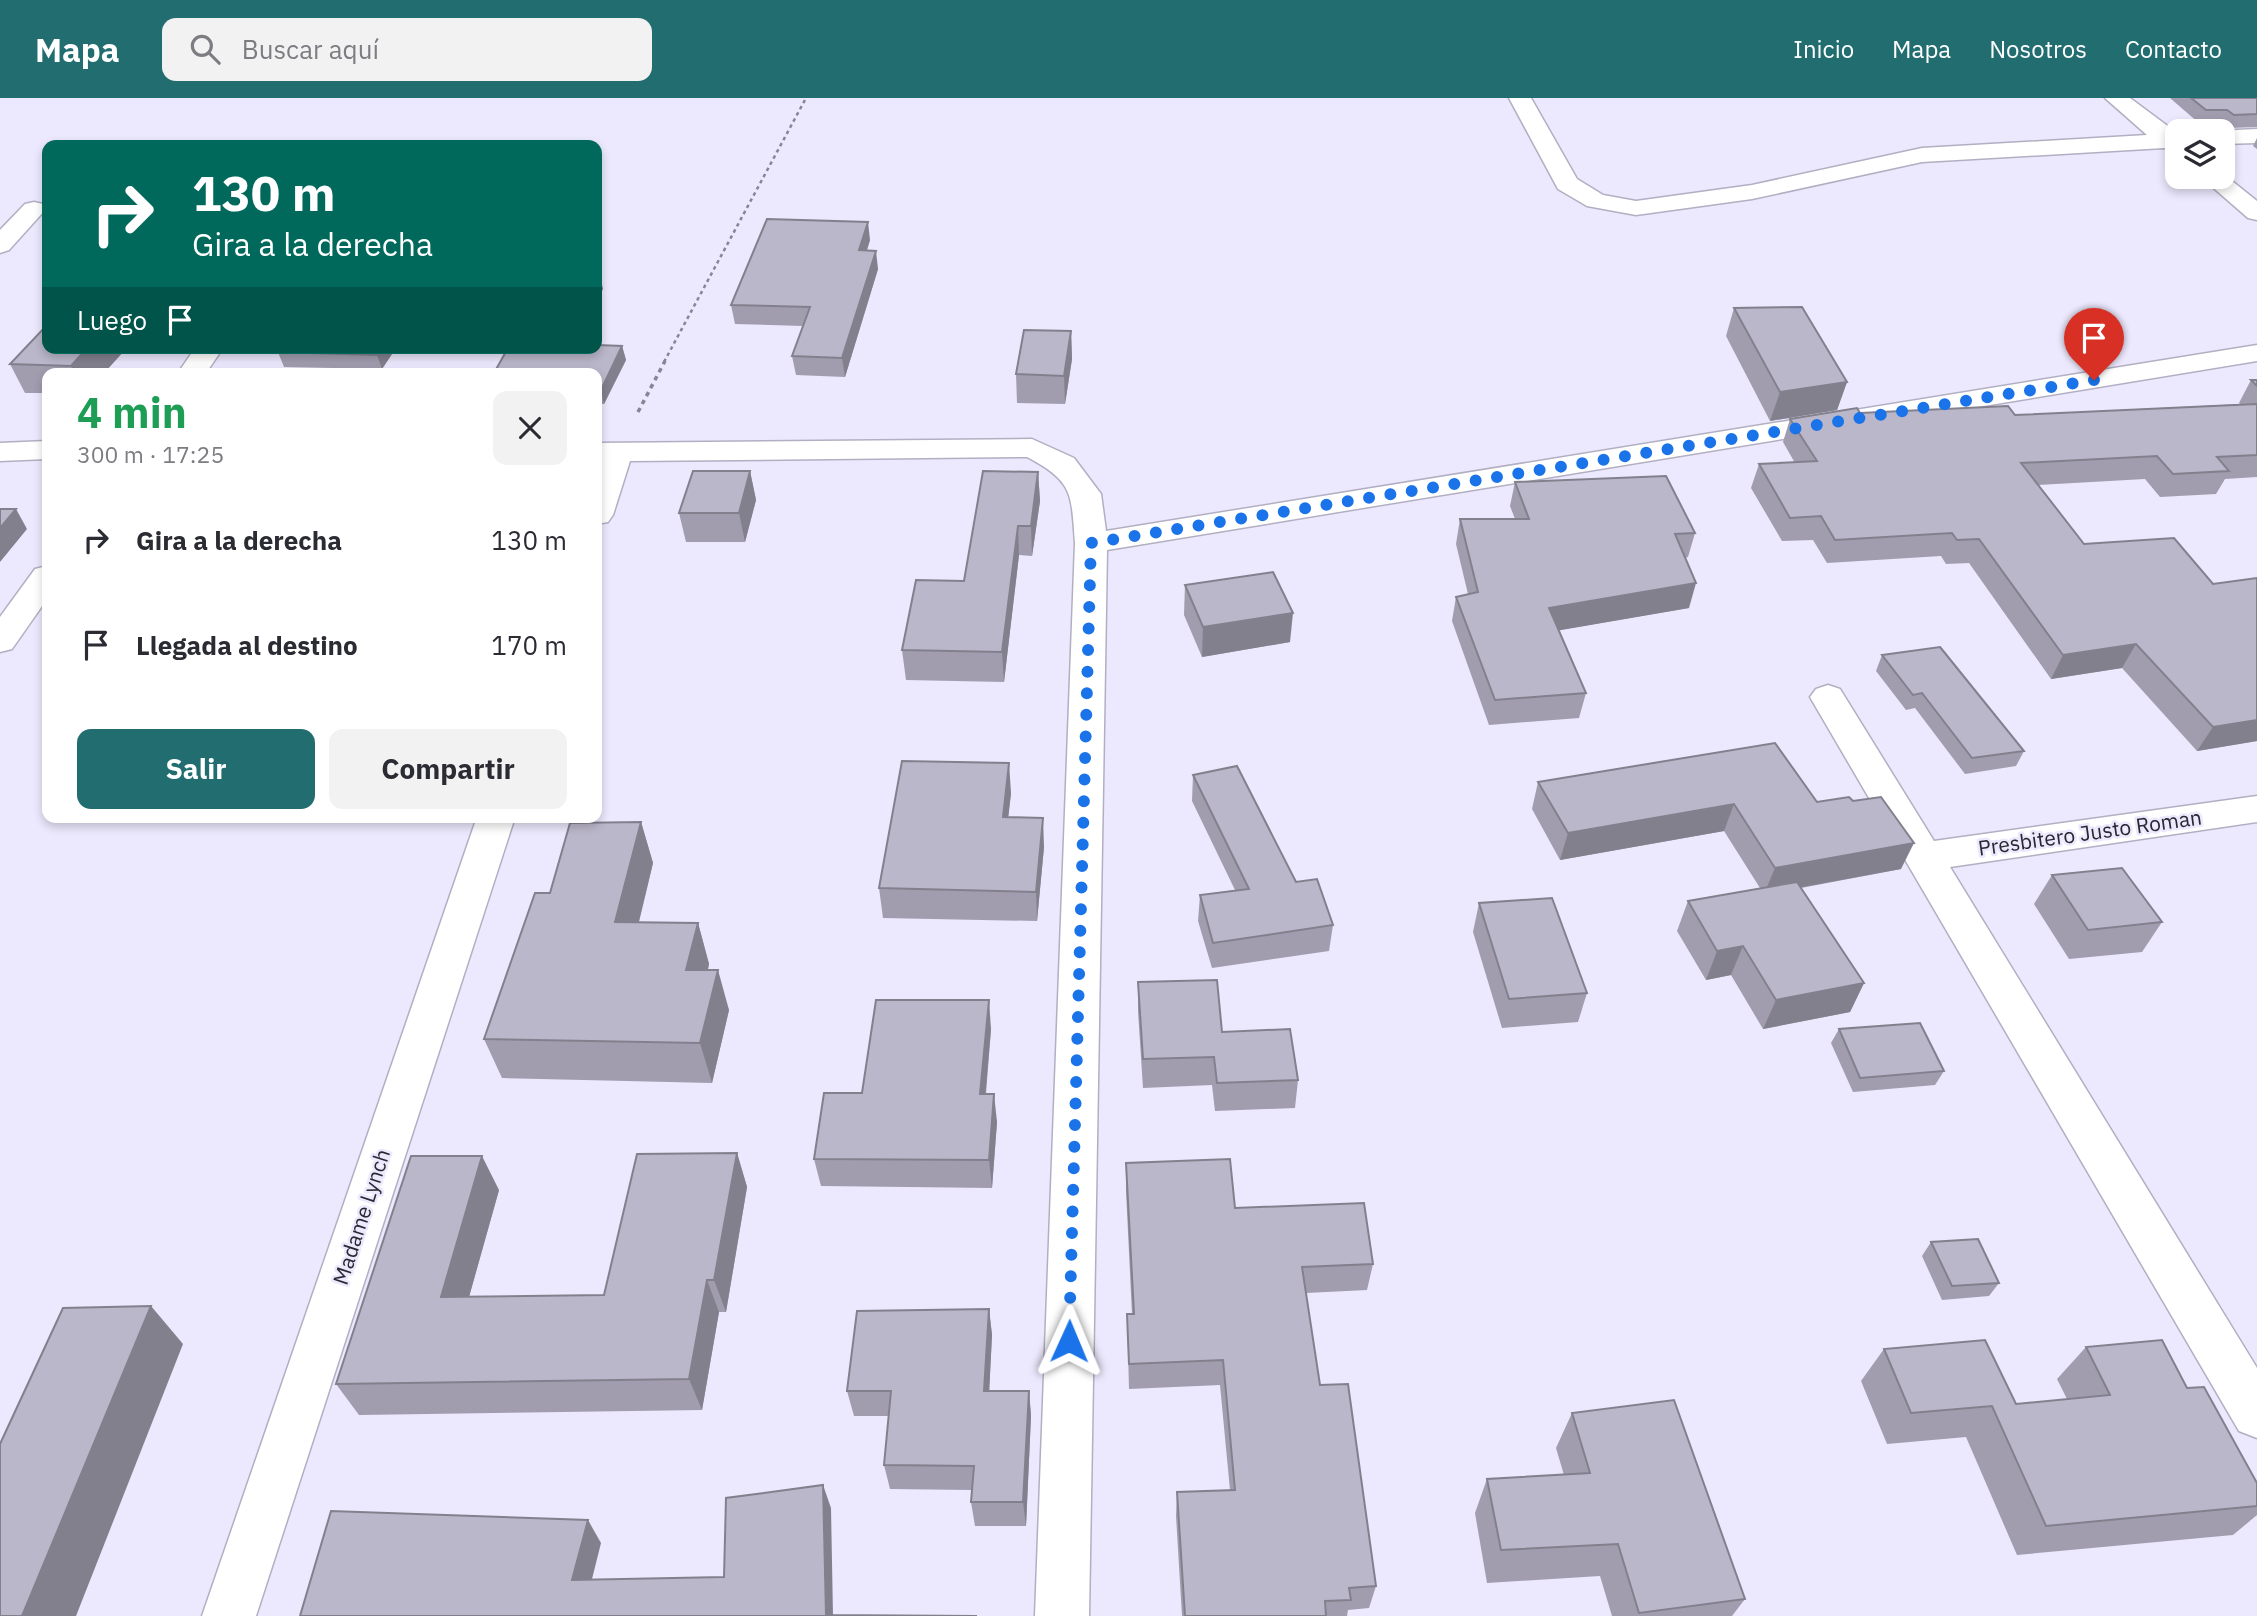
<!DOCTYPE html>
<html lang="es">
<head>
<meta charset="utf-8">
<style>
  body { margin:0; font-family:"IBM Plex Sans",sans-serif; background:#f2f2f3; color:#2b2b33; height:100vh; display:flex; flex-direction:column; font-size:26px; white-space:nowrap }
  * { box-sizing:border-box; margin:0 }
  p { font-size:23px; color:#7c7c81 }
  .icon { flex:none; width:38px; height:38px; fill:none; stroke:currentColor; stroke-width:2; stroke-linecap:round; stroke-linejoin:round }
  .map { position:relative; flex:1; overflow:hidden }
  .side { position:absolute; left:42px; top:270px; width:560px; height:455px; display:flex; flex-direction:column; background:#fff; border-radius:14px; box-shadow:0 4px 10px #0003 }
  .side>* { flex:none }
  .guide { position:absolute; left:42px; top:42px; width:560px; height:214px; border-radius:14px; box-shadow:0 4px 10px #0003; background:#00695c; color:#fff; overflow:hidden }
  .controls { position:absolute; left:2165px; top:21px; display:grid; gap:14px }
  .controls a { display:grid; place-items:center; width:70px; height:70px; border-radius:14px; background:#fff; box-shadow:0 4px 10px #0003; font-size:35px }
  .pin { position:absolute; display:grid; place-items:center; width:60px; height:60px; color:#fff; margin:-72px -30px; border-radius:50% 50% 50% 0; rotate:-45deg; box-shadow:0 0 7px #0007 }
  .pin .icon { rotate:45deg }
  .me { position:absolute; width:77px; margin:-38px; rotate:1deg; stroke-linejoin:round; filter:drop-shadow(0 0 5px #0008) }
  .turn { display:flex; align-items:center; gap:24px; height:147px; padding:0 35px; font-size:32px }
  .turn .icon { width:91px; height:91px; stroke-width:2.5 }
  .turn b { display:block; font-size:49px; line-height:60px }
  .then { display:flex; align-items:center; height:66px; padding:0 35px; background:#0003; gap:14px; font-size:26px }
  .round { display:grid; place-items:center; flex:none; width:74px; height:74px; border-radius:14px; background:#f2f2f3 }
  .overview { display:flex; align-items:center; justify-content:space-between; height:119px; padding:0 35px }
  h1 { font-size:42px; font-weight:700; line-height:52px; color:#1e9e55 }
  .primary-button { display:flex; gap:14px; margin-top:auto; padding:14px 35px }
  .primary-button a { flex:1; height:80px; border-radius:14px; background:#216d70; color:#fff; font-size:28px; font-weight:700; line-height:80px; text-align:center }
  .primary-button a+a { background:#f2f2f3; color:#2b2b33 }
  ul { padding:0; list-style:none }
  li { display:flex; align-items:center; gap:21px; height:105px; padding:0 35px }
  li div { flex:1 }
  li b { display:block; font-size:26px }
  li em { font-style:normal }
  header { display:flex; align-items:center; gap:42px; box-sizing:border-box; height:98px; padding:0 35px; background:#216d70; color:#fff }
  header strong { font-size:33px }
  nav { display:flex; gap:38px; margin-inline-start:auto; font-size:24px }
  .search { width:490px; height:63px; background:#f2f2f3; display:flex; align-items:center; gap:18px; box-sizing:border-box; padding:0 24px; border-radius:14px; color:#7c7c81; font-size:26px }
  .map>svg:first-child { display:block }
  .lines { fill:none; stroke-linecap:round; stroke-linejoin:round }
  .minor-casing { stroke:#b2afc2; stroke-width:3 }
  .path-far1 { stroke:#878593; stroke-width:2.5; stroke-dasharray:3.5 3.5; stroke-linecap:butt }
  .path { stroke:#878593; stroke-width:3.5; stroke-dasharray:4.5 4.5; stroke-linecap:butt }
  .minor { fill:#fff; fill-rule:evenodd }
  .wall { fill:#a19daf }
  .shaded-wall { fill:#83808e }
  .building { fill:#bbb7cb; stroke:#83808e; stroke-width:2 }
  .route { stroke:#1a73e8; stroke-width:12; stroke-dasharray:0 21.6 }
  .labels { text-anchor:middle; stroke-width:5; stroke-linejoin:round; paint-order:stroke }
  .street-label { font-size:21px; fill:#292830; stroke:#ece8fd }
</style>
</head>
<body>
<header>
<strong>Mapa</strong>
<div class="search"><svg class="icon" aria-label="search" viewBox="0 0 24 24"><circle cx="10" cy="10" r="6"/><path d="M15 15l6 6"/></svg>Buscar aquí</div>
<nav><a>Inicio</a><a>Mapa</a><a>Nosotros</a><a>Contacto</a></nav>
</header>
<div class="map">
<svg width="2257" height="1518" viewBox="0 0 2257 1518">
  <rect width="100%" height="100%" fill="#ece8fd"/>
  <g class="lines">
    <defs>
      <g id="minor">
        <polygon points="1509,0 1531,0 1577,81 1603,97 1636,103 1752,87 1922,50 2147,37 2105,0 2130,0 2177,35 2177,56 2164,50 1922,64 1752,101 1636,117 1587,108 1558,91"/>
        <polygon points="2257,31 2257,45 2222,46 2222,33 2217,33"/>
        <polygon points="2222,75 2257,103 2257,122 2248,120 2201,79 2222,79"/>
        <polygon points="34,104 43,106 46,111 9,152 0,155 0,132 25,106"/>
        <path d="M2257 247V263L1107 452 1089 1518H1035L1075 445C1071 395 1074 384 1027 359L630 363 613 417 608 424 597 426V372L600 363H597V345L1032 341 1074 360 1101 396 1106 433Z"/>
        <polygon points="195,250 223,250 206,275 178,275"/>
        <polygon points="47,343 47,361 0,363 0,345"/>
        <polygon points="47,468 47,501 12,551 0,554 0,519 35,471"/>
        <polygon points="1828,587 1840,591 1934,743 2257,698 2257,724 1950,769 2257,1270 2257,1340 2239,1333 1810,599 1816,591"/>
        <polygon points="477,719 515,719 256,1518 202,1518"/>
      </g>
    </defs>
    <use href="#minor" class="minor-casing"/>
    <polyline class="path-far1" points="664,264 806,0"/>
    <polyline class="path" points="638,314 665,263"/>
    <use href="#minor" class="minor"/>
  </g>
  <g class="wall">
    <polygon points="2170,0 2257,0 2257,29 2228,30 2221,25 2200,26"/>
    <polygon points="2257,40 2257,51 2253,48"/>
    <polygon points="870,142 867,152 878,171 845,279 796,277 792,258 803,228 735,226 731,207"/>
    <polygon points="1734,210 1847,284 1837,312 1770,323 1726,238"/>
    <polygon points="1071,233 1072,261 1065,306 1017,305 1016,276"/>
    <polygon points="622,248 626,262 604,306 597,306 597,275"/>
    <polygon points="281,250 396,250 382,271 284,269 278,254"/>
    <polygon points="124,253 104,275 47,275 47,295 25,295 10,266"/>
    <polygon points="2251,282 2257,282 2257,379 2225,381 2216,396 2160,399 2145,381 2038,387 2084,446 2213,486 2257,480 2257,643 2197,653 2122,570 2051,581 1969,465 1946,466 1941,458 1827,465 1813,442 1782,443 1751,390 1759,366 1795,365 1783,344 1790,321 1860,315 2015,317 2240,306 2239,305"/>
    <polygon points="750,373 756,402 745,444 686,444 679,415"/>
    <polygon points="1038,374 1040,403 1032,458 1019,457 1004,584 906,582 902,552 964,483"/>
    <polygon points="1515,384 1695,435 1688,459 1685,460 1689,510 1559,532 1586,595 1579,620 1489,627 1452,523 1456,499 1468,496 1456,446 1460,421 1515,421 1510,408"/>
    <polygon points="1185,487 1290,544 1202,559 1184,517"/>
    <polygon points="1882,557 2024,653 2016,668 1965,676 1915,610 1906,612 1876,573"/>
    <polygon points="1193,677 1296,784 1333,827 1329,853 1212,870 1198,823 1200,797 1235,792 1192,703"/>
    <polygon points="1538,684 1817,704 1901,771 1801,790 1864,885 1850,914 1763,931 1731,877 1706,882 1677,833 1688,803 1760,790 1724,733 1560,762 1532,711"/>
    <polygon points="1011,695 1008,719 1044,749 1037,823 883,820 879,790"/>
    <polygon points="641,724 653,765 639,824 698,825 709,866 708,872 729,912 712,985 502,980 484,941 550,795"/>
    <polygon points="2052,777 2162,824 2142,854 2069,861 2034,806"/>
    <polygon points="1479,805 1587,895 1578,924 1502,930 1473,834"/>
    <polygon points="1138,884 1222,934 1298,982 1295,1010 1215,1013 1212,987 1143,990 1138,913"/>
    <polygon points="991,931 986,996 997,1024 992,1090 821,1088 814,1061 862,995"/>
    <polygon points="1839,931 1944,973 1935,987 1853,994 1831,945"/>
    <polygon points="737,1055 747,1089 726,1214 719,1214 702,1312 359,1317 336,1286 499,1092 469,1199 604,1197"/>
    <polygon points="1126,1065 1373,1166 1367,1192 1306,1195 1320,1287 1376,1488 1369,1510 1348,1512 1347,1518 1182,1518 1176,1418 1177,1394 1230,1392 1220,1287 1129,1291 1127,1216 1132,1216 1126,1093"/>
    <polygon points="1931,1144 1999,1185 1989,1198 1942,1202 1922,1158"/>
    <polygon points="989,1211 992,1237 989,1293 1029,1293 1031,1318 1026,1428 975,1428 971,1404 972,1392 890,1391 884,1367 889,1318 854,1318 847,1293"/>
    <polygon points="2086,1249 2187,1290 2257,1385 2257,1417 2233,1437 2017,1457 1966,1339 1887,1346 1861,1283 1884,1251 2016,1306 2067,1301 2057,1281"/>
    <polygon points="1572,1315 1745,1501 1732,1518 1612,1518 1600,1478 1487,1485 1475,1415 1487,1381 1564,1377 1556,1350"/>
  </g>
  <g class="shaded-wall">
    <polygon points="868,124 870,142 861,171 859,152"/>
    <polygon points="876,153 878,171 845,279 842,260"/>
    <polygon points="600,177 603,191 597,203 597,183"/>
    <polygon points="1071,233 1072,261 1065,306 1064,278"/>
    <polygon points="622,248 626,262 604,306 601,292"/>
    <polygon points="87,250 123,250 124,253 104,275 74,275 71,268"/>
    <polygon points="381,250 396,250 382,271 377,257"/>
    <polygon points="1847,284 1837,312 1770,323 1780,294"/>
    <polygon points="750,373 756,402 745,444 739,415"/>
    <polygon points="1038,374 1040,403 1032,458 1031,428"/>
    <polygon points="16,411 27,431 0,464 0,430"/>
    <polygon points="1018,428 1019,457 1004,584 1002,554"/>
    <polygon points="1696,485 1689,510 1544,535 1549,510"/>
    <polygon points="1293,515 1290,544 1202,559 1203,529"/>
    <polygon points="2136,546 2122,570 2051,581 2063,557"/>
    <polygon points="2257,622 2257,643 2197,653 2213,629"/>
    <polygon points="1009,665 1011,695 1005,749 1003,719"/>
    <polygon points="1734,706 1724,733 1560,762 1568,735"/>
    <polygon points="1043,720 1044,749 1037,823 1036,794"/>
    <polygon points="641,724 653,765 629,864 615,824"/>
    <polygon points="1914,745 1901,771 1764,796 1775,770"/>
    <polygon points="698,825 709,866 698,912 686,872"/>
    <polygon points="1743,848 1731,877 1706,882 1717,853"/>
    <polygon points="718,872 729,912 712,985 700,945"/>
    <polygon points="1864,885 1850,914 1763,931 1776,902"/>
    <polygon points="989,902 991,931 983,1024 980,996"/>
    <polygon points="994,996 997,1024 992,1090 989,1062"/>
    <polygon points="737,1055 747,1089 726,1214 714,1182"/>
    <polygon points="482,1058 499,1092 460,1231 441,1199"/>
    <polygon points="707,1182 719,1214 702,1312 689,1281"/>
    <polygon points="151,1208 183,1246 76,1518 22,1518"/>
    <polygon points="989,1211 992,1237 988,1318 984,1293"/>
    <polygon points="1029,1293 1031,1318 1026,1428 1023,1404"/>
    <polygon points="823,1387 831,1410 833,1518 826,1518"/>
    <polygon points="588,1422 601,1445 586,1505 572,1482"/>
  </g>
  <g class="building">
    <polygon points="2191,0 2257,0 2257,16 2234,17 2227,12 2206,12"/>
    <polygon points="767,121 868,124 859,152 876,153 842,260 792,258 810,209 731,207"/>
    <polygon points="1802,209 1847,284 1780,294 1734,210"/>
    <polygon points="47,227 47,250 87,250 71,268 10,266"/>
    <polygon points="1024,232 1071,233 1064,278 1016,276"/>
    <polygon points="597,247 622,248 601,292 597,292 597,275 494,275 508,250 597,250"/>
    <polygon points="281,250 381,250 377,257 278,254"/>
    <polygon points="2251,282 2257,282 2257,288"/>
    <polygon points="2257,306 2257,357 2217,359 2229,373 2173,376 2157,358 2021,365 2084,446 2174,440 2213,486 2257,480 2257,622 2213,629 2136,546 2063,557 1979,441 1957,442 1952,435 1835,442 1821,418 1790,420 1759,366 1817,363 1790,321 1857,310 1860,315 2008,308 2015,317"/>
    <polygon points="693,373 750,373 739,415 679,415"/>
    <polygon points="983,373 1038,374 1031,428 1018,428 1002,554 902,552 916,482 964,483"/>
    <polygon points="1666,378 1695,435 1675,436 1696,485 1549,510 1586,595 1495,602 1456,499 1478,494 1460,421 1529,421 1515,384"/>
    <polygon points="0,411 16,411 0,430"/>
    <polygon points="1273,474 1293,515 1203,529 1185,487"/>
    <polygon points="1940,549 2024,653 1972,660 1922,595 1913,597 1882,557"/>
    <polygon points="1775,645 1817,704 1849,699 1853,703 1881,699 1914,745 1775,770 1734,706 1568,735 1538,684"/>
    <polygon points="902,663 1009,665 1003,719 1043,720 1036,794 879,790"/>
    <polygon points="1237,668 1296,784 1317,781 1333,827 1213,845 1200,797 1249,791 1193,677"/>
    <polygon points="641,724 615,824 698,825 686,872 718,872 700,945 484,941 535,795 550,795 570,725"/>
    <polygon points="2122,770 2162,824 2088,832 2052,777"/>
    <polygon points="1797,784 1864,885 1776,902 1743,848 1717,853 1688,803"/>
    <polygon points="1552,800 1587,895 1509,901 1479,805"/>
    <polygon points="1217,882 1222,934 1290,931 1298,982 1217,985 1214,959 1143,961 1138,884"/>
    <polygon points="876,902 989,902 980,996 994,996 989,1062 814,1061 824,995 862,995"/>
    <polygon points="1920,925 1944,973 1860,980 1839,931"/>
    <polygon points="737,1055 714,1182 707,1182 689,1281 336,1286 411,1058 482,1058 441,1199 604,1197 637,1056"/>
    <polygon points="1230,1061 1235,1110 1364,1105 1373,1166 1302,1169 1320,1287 1348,1286 1376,1488 1349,1490 1351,1502 1325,1503 1326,1518 1185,1518 1177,1394 1235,1392 1223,1262 1129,1266 1127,1216 1134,1216 1126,1065"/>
    <polygon points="1978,1141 1999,1185 1952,1188 1931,1144"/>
    <polygon points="151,1208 22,1518 0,1518 0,1346 63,1210"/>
    <polygon points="989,1211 984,1293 1029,1293 1023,1404 971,1404 974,1368 884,1367 891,1293 847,1293 857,1213"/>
    <polygon points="1985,1242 2016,1306 2110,1297 2086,1249 2162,1242 2187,1290 2204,1289 2257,1385 2257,1408 2046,1428 1992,1308 1911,1315 1884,1251"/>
    <polygon points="1674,1302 1745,1501 1639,1515 1618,1446 1501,1452 1487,1381 1590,1375 1572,1315"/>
    <polygon points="823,1387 826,1517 977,1518 300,1518 331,1413 588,1422 572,1482 724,1479 726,1400"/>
  </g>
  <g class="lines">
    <polyline class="route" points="1069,1243 1091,445 2094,282"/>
  </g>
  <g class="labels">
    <g class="street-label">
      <text transform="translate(2090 735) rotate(-8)" y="7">Presbitero Justo Roman</text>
      <text transform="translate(362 1119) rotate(-72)" y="7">Madame Lynch</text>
    </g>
  </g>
</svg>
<div class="controls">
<a><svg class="icon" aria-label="layers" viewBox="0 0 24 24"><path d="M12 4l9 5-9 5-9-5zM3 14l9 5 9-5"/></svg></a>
</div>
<div class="pin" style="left:2094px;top:282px;background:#d93025"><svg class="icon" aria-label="arrive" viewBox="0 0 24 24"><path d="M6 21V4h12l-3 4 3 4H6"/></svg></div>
<svg class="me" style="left:1069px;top:1243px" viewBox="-20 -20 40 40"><path d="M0-17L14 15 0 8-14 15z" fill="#1a73e8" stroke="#fff" stroke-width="4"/></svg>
<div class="guide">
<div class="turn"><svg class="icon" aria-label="right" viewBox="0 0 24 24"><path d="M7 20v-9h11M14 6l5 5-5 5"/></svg><div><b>130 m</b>Gira a la derecha</div></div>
<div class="then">Luego<svg class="icon" aria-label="arrive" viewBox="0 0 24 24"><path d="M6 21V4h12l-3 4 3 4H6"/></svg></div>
</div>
<section class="side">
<div class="overview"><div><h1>4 min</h1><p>300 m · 17:25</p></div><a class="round"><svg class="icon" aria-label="close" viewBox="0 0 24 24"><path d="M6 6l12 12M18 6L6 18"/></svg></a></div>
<ul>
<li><svg class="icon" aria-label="right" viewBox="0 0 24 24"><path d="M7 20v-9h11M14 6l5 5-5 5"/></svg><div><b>Gira a la derecha</b></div><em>130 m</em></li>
<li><svg class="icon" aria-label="arrive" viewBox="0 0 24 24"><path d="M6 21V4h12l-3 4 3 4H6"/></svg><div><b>Llegada al destino</b></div><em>170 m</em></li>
</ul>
<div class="primary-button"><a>Salir</a><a>Compartir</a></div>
</section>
</div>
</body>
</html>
